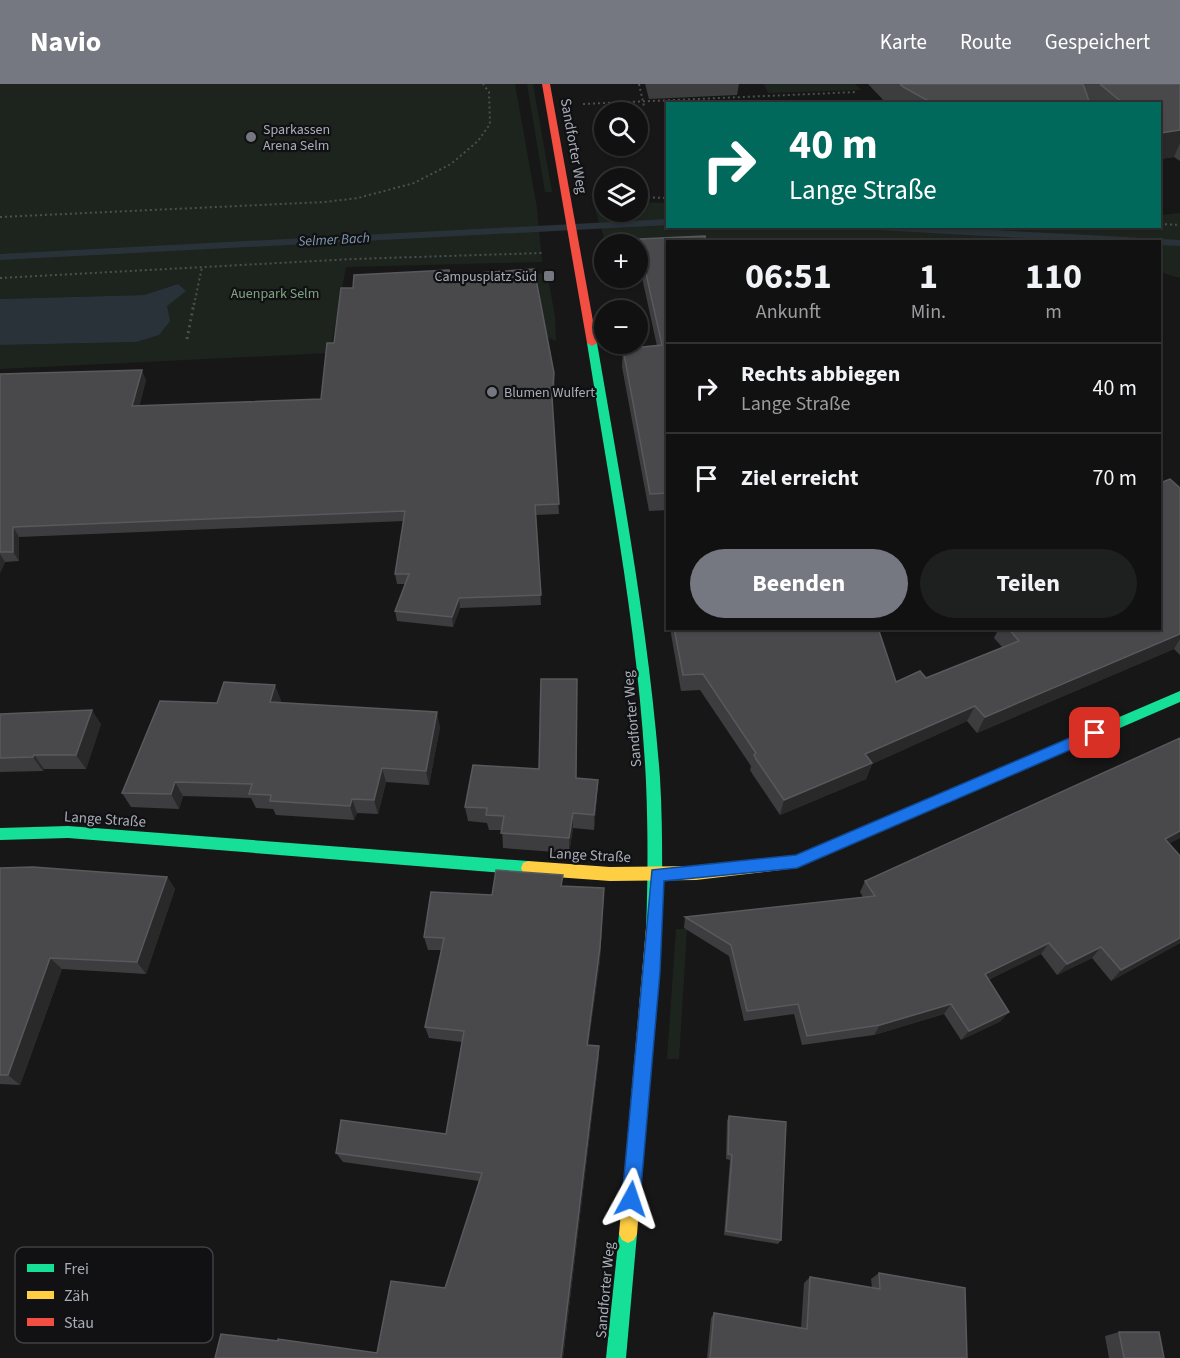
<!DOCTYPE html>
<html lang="de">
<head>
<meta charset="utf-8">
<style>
  body { margin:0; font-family:"Source Sans 3",sans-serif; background:#1e1f1f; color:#f1f3f6; height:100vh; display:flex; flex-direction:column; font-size:22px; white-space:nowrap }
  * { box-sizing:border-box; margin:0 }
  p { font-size:20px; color:#9c9d9f }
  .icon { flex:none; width:33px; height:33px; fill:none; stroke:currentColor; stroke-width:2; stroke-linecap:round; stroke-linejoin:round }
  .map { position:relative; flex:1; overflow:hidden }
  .drawer { position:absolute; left:666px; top:156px; width:495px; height:390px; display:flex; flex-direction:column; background:#111; border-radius:0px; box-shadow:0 2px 4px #0004,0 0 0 2px #303131 }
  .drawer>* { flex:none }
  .hud { position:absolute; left:666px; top:18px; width:495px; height:126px; border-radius:0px; box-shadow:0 2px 4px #0004,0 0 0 2px #303131; background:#00695c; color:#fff; overflow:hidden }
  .buttons { position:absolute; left:594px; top:18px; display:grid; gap:12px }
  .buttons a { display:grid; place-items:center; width:54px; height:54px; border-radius:50%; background:#111; box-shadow:0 2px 4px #0004,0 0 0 2px #303131; font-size:30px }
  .pin { position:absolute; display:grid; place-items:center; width:51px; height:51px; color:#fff; margin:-26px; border-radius:12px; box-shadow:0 3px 9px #0006 }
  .me { position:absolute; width:66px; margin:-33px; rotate:5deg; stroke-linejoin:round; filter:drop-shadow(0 0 4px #0008) }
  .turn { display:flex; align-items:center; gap:21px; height:126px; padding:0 24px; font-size:27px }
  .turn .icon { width:78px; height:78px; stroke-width:2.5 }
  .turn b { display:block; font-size:42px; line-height:51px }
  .eta { display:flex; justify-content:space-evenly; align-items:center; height:102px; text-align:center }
  .eta b { font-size:36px; font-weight:700; line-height:42px }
  .cta { display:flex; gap:12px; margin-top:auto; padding:12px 24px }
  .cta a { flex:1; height:69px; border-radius:36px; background:#757880; color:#fff; font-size:24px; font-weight:700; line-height:69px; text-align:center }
  .cta a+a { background:#1e1f1f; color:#f1f3f6 }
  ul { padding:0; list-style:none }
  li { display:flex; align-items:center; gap:18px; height:90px; padding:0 24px; border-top:2px solid #303131 }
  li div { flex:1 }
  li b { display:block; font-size:22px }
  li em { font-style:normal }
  header { display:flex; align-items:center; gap:36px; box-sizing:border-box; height:84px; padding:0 30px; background:#757880; color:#fff }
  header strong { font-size:28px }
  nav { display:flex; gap:33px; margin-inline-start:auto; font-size:21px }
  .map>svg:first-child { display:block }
  .green { fill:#1d241e }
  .water { fill:#2a3239 }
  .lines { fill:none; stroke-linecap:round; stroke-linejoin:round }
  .stream { fill:#2a3239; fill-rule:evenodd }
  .path-far1 { stroke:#4d4e52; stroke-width:2; stroke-dasharray:2 3; stroke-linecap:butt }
  .path { stroke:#4d4e52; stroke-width:3; stroke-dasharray:2 4; stroke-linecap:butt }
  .fast { fill:#16e098; fill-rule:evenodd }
  .slow { fill:#ffcf43; fill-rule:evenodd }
  .jam { fill:#f24e42; fill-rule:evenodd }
  .wall { fill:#3d3d3f }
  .shaded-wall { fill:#29292a }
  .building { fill:#49494c; stroke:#58595d; stroke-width:1.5 }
  .route { fill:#1a73e8; stroke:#114b97; stroke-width:1.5 }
  .poi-dot { fill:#757880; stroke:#111113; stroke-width:2 }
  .labels { text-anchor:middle; stroke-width:4.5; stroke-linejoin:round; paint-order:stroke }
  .far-poi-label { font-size:14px; fill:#a8adb8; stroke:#111113; text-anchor:start }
  .far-water-label { font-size:14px; font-style:italic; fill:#7f9bb3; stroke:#111113 }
  .far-park-label { font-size:14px; fill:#7fa381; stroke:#111113 }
  .street-label { font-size:15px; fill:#a8adb8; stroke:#111113 }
  .key { fill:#111113; stroke:#3e4045; stroke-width:1.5 }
  .key-label { font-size:16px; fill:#a8adb8 }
</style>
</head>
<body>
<header>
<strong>Navio</strong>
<nav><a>Karte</a><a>Route</a><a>Gespeichert</a></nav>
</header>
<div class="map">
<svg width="1180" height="1274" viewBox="0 0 1180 1274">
  <rect width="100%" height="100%" fill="#171717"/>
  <g class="green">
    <polygon points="0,0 515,0 537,124 542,178 346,183 330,269 0,285 0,261 136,258 167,222 178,200 144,211 0,215"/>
    <polygon points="527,0 533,0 552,108 545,108"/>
    <polygon points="764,0 855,0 861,6 768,9"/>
    <polygon points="604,118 604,128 638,128 638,118 667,119 668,142 1160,142 1160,131 1180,129 1180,194 1160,188 1160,158 668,158 667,161 606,160 594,122"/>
    <polygon points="547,189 555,232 556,257 542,251 535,190"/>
    <polygon points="676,845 687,845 679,975 667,975"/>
  </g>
  <polygon class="water" points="178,200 186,207 167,222 170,237 159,251 136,258 0,261 0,215 144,211"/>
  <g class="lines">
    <g class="stream">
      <polygon points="668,135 668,141 0,176 0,170"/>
      <polygon points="856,142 920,142 1180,156 1180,162 1160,161 1160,158 1096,158 860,145"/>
    </g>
    <g class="path-far1">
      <polyline points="639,0 644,22"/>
      <polyline points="583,20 857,8"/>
      <polyline points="644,96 645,113"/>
      <polyline points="638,113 668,114"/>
      <polyline points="0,133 325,118 358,114 414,99 451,80 478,57 490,40 489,8 483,0"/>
      <polyline points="1160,140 1180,141"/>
      <polyline points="0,194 353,175 542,169"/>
      <polyline points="194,221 202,183"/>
    </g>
    <polyline class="path" points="187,255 194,219"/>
    <g class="fast">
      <path d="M592 256 597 259C622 404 649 548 660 694 663 744 662 794 662 844L659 849 654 851 649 849 646 844C648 795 648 747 646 698 639 551 610 404 587 259Z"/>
      <polygon points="1180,607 1180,618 877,749 872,751 867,749 865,745 867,741"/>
      <polygon points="68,742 528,777 533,779 535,784 533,789 528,791 68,754 0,756 0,744"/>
      <polygon points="628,1141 634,1144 637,1150 626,1274 606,1274 619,1150 622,1144"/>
    </g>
    <g class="slow">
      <polygon points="872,739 877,741 879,745 877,749 797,784 696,796 610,797 528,791 523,789 521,784 523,779 528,777 610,783 696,782 796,771"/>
      <polygon points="654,837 659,839 662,844 637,1150 634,1156 628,1159 622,1156 619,1150 646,844 649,839"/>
    </g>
    <polygon class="jam" points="542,0 550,0 597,259 592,262 587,259"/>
  </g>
  <g class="wall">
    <polygon points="645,0 739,0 737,11 649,15"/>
    <polygon points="868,0 1180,0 1180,77 1174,73 1160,75 1160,20 887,20"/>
    <polygon points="640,155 668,158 668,426 649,427 622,283 623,265 657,262 639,180"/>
    <polygon points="450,191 555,299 552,321 559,430 536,431 541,521 460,524 453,543 397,537 395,527 405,500 397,500 395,490 404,437 19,453 19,477 5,478 0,489 0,290 146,296 139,322 321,315 334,259 353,204"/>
    <polygon points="1180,404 1180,571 1174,565 977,649 967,637 872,680 866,695 780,731 753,691 750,686 751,682 700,606 681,607 670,544 878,544 896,598 926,594 1002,563 994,554 999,544 1160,544"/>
    <polygon points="281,616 280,619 440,643 429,701 386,698 378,730 357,729 354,736 276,731 273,725 256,724 251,714 183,712 179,725 131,723 122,709 217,619"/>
    <polygon points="0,630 101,640 86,685 44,685 43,687 0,688"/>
    <polygon points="1180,654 1180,754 1169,759 1180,772 1180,859 1111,897 1092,874 1057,891 1041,870 988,896 1001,937 961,956 944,930 874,951 802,961 794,930 744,937 729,872 684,844 685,833 863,813 860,808 865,797"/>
    <polygon points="539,685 577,694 598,696 597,711 594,746 573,744 569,769 503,764 502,746 489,746 487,739 468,737 465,723"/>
    <polygon points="0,784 167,793 175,805 146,890 62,885 20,1001 0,1000"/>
    <polygon points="564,802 604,804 600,876 588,961 599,962 599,973 563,1274 215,1274 377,1269 445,1204 479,1097 343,1078 336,1069 446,1050 462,958 429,954 425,943 441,866 428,866 424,853 492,811"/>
    <polygon points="729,1032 781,1156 778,1160 724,1151 730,1076 726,1075 727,1037"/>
    <polygon points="879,1189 967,1274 707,1274 711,1234 714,1229 801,1244 804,1199 810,1193 872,1204 871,1195"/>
    <polygon points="1119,1248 1164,1274 1109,1274 1105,1252"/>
  </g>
  <g class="shaded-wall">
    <polygon points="1180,46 1180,59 1174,73 1160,75 1160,52 1161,49"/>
    <polygon points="142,286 146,296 137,332 132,322"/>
    <polygon points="554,289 555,299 552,323 552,313"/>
    <polygon points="13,443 19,453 19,477 13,468"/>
    <polygon points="0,470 5,478 0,489"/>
    <polygon points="459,514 460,524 453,543 452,533"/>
    <polygon points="1180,550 1180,555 1174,565 977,649 985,633"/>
    <polygon points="275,601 281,616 276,634 270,618"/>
    <polygon points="975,622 967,637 872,680 866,695 780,731 784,716 865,670"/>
    <polygon points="92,626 101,640 86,685 76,671"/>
    <polygon points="437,628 440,643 429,701 426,687"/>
    <polygon points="34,671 44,685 43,687 33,673"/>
    <polygon points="382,684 386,698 378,730 374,716"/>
    <polygon points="598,696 597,711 594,746 594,731"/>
    <polygon points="175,698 183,712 179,725 171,710"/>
    <polygon points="352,715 357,729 354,736 350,722"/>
    <polygon points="573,729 573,744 569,769 569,754"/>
    <polygon points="1180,747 1180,754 1155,767 1165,755"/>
    <polygon points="167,793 175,805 146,890 137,878"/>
    <polygon points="604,804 600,876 587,972 587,961"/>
    <polygon points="1180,854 1180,859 1111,897 1121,886"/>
    <polygon points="1049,859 1041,870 977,901 985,890"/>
    <polygon points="1101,863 1092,874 1057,891 1067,880"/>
    <polygon points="50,874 62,885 20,1001 8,991"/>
    <polygon points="951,920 944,930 874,951 880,941"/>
    <polygon points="1009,928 1001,937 961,956 969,947"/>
    <polygon points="599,962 599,973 563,1274 561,1274"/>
  </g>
  <g class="building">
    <polygon points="900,0 1083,0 1090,20 934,20 903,3"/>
    <polygon points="1100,0 1180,0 1180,46 1161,49 1160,48 1160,20 1124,20"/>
    <polygon points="705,152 706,158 668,158 668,409 650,410 623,265 662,261 640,163 642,163 640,155"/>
    <polygon points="534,185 554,289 552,313 559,420 535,421 541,511 459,514 452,533 395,527 409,490 395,490 405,427 13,443 13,468 0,468 0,290 142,286 132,322 321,315 327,259 334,259 341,204 353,204 354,191 449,186 450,191"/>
    <polygon points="1170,395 1180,404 1180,550 985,633 975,622 865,670 872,679 784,716 756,675 754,671 756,669 703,590 683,591 674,544 878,544 896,598 920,587 926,594 1019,557 1008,544 1160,544 1160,399"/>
    <polygon points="541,595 577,595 576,694 598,696 594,731 573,729 569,754 501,749 504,732 486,731 487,724 465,723 473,681 539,685"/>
    <polygon points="224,598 275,601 270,618 437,628 426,687 382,684 374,716 352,715 350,722 270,717 271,711 249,710 252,700 175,698 171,710 122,709 160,617 217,619"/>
    <polygon points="92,626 76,671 34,671 33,673 0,674 0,630"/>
    <polygon points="1180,654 1180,747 1165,755 1180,772 1180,854 1121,886 1101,863 1067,880 1049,859 985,890 1009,928 969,947 951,920 880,941 807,952 798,920 747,927 731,861 685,833 875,812 865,797"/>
    <polygon points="33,783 167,793 137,878 50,874 8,991 0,991 0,784"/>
    <polygon points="496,786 563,791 561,802 604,804 600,863 587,961 599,962 561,1274 215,1274 221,1250 278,1257 278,1255 377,1269 391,1197 445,1204 482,1089 336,1069 341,1036 446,1050 464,947 425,943 444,854 424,853 431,808 492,811"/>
    <polygon points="729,1032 786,1038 781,1156 726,1147 732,1071 728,1070"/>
    <polygon points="879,1189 965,1204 967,1274 710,1274 714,1229 807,1245 810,1193 880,1205"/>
    <polygon points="1119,1248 1159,1248 1164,1274 1124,1274"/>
  </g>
  <polygon class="route" points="1095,643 1100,645 1102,649 1100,653 797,784 664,797 660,888 640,1115 637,1121 631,1124 624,1121 622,1115 652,786 796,771"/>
  <g class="poi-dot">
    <circle cx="251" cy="53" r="6"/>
    <rect x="543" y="186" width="12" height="12" rx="3"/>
    <circle cx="492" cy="308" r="6"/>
  </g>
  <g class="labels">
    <g class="far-poi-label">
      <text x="263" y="50">Sparkassen<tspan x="263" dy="16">Arena Selm</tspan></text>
      <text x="537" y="197" text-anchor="end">Campusplatz Süd</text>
      <text x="504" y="313">Blumen Wulfert</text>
    </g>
    <g class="far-water-label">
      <text transform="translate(334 155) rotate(-3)" y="5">Selmer Bach</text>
    </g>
    <g class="far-park-label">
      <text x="275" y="214">Auenpark Selm</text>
    </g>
    <g class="street-label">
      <text transform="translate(574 62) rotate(80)" y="5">Sandforter Weg</text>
      <text transform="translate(632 635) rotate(-95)" y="5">Sandforter Weg</text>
      <text transform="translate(105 735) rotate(4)" y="5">Lange Straße</text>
      <text transform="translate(590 771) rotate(3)" y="5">Lange Straße</text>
      <text transform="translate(605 1206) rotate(-85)" y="5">Sandforter Weg</text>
    </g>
  </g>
  <rect x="15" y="1163" width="198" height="96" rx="9" class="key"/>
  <rect x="27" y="1180" width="27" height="8" fill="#16e098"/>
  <rect x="27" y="1207" width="27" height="8" fill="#ffcf43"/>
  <rect x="27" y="1234" width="27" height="8" fill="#f24e42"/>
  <g class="key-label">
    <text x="64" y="1190">Frei</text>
    <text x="64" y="1217">Zäh</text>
    <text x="64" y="1244">Stau</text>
  </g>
</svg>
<div class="buttons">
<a><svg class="icon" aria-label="search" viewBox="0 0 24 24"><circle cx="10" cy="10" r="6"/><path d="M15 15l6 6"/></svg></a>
<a><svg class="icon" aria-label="layers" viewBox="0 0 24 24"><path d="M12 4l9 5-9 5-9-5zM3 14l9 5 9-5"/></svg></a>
<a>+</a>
<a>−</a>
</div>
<div class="pin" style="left:1095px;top:649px;background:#d93025"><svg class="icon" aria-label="arrive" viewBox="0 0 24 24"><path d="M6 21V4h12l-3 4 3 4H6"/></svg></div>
<svg class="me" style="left:631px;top:1115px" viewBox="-20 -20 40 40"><path d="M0-17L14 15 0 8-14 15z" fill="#1a73e8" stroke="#fff" stroke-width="4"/></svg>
<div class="hud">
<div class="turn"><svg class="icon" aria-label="right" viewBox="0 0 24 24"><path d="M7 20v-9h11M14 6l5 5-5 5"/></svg><div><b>40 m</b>Lange Straße</div></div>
</div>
<section class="drawer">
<div class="eta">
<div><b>06:51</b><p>Ankunft</p></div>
<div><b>1</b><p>Min.</p></div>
<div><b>110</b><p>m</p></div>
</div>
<ul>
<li><svg class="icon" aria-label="right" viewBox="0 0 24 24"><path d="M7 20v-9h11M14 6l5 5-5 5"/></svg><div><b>Rechts abbiegen</b><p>Lange Straße</p></div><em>40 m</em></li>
<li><svg class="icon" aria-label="arrive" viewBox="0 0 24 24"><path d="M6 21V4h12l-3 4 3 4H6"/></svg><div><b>Ziel erreicht</b></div><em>70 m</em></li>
</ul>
<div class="cta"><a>Beenden</a><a>Teilen</a></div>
</section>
</div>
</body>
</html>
